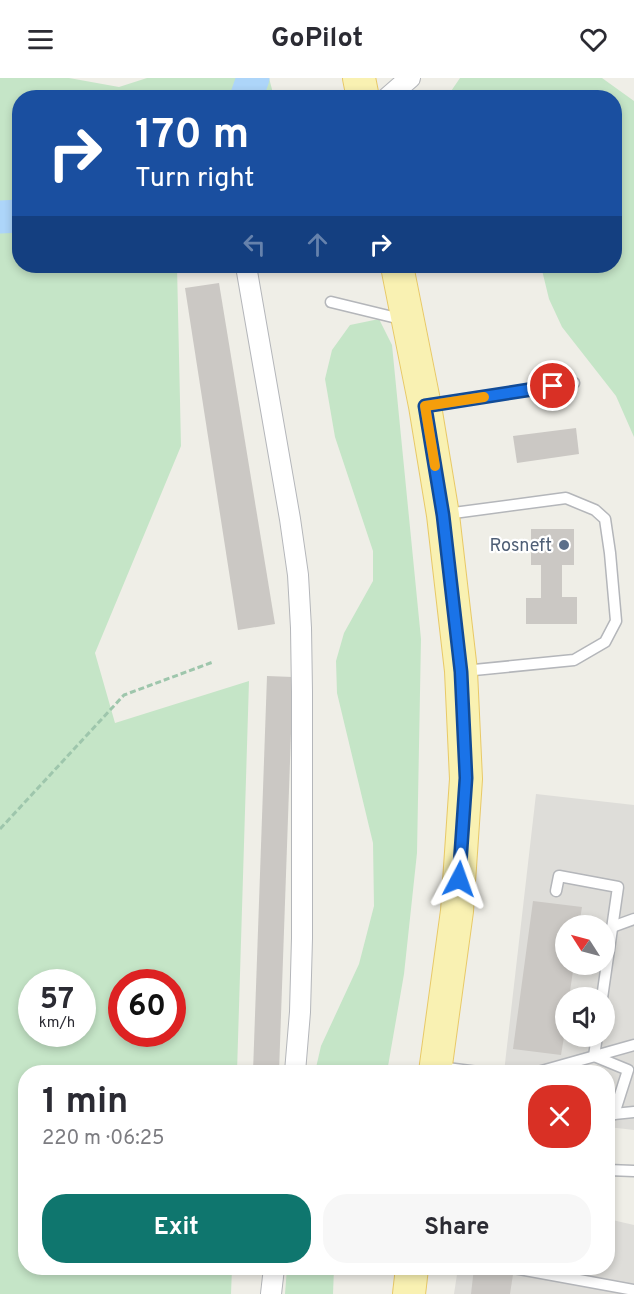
<!DOCTYPE html>
<html lang="en">
<head>
<meta charset="utf-8">
<style>
  body { margin:0; font-family:Overpass,sans-serif; background:#f7f7f7; color:#2b2b33; height:100vh; display:flex; flex-direction:column; font-size:22px; white-space:nowrap }
  * { box-sizing:border-box; margin:0 }
  p { font-size:20px; color:#7c7c81 }
  .icon { flex:none; width:33px; height:33px; fill:none; stroke:currentColor; stroke-width:2; stroke-linecap:round; stroke-linejoin:round }
  .map { position:relative; flex:1; overflow:hidden }
  .side { position:absolute; left:18px; top:987px; width:597px; height:210px; display:flex; flex-direction:column; background:#fff; border-radius:24px; box-shadow:0 3px 9px #0003 }
  .side>* { flex:none }
  .hud { position:absolute; left:12px; top:12px; width:610px; height:183px; border-radius:24px; box-shadow:0 3px 9px #0003; background:#1a4fa0; color:#fff; overflow:hidden }
  .needle { width:39px; rotate:306deg }
  .tools { position:absolute; left:555px; top:837px; display:grid; gap:12px }
  .tools a { display:grid; place-items:center; width:60px; height:60px; border-radius:50%; background:#fff; box-shadow:0 3px 9px #0003; font-size:30px }
  .speed { position:absolute; left:18px; top:891px; display:flex; gap:12px; font-size:30px; font-weight:700; text-align:center }
  .speed>* { display:grid; place-content:center; width:78px; height:78px; border-radius:50%; background:#fff; box-shadow:0 3px 9px #0003; line-height:1 }
  .speed small { font-size:15px; font-weight:400 }
  .speed .limit { border:9px solid #d22; background:#fff; color:#111 }
  .pin { position:absolute; display:grid; place-items:center; width:51px; height:51px; color:#fff; margin:-26px; border:3px solid #fff; border-radius:50%; box-shadow:0 2px 6px #0007 }
  .me { position:absolute; width:66px; margin:-33px; rotate:4deg; stroke-linejoin:round; filter:drop-shadow(0 0 4px #0008) }
  .turn { display:flex; align-items:center; gap:21px; height:126px; padding:0 24px; font-size:27px }
  .turn .icon { width:78px; height:78px; stroke-width:2.5 }
  .turn b { display:block; font-size:42px; line-height:51px }
  .lanes { display:flex; align-items:center; height:57px; padding:0 24px; background:#0003; justify-content:center; gap:30px; direction:ltr }
  .lanes .off { opacity:.35 }
  .round { display:grid; place-items:center; flex:none; width:63px; height:63px; border-radius:24px; background:#f7f7f7 }
  .head { display:flex; align-items:center; justify-content:space-between; height:102px; padding:0 24px }
  h1 { font-size:36px; font-weight:700; line-height:45px }
  .button { display:flex; gap:12px; margin-top:auto; padding:12px 24px }
  .button a { flex:1; height:69px; border-radius:24px; background:#0f766e; color:#fff; font-size:24px; font-weight:700; line-height:69px; text-align:center }
  .button a+a { background:#f7f7f7; color:#2b2b33 }
  header { display:flex; justify-content:space-between; align-items:center; height:78px; padding:0 24px; background:#fff; font-size:27px; font-weight:700 }
  .map>svg:first-child { display:block }
  .industrial { fill:#deddd9; fill-rule:evenodd }
  .green { fill:#c5e5c7; fill-rule:evenodd }
  .lines { fill:none; stroke-linecap:round; stroke-linejoin:round }
  .river { stroke:#add5f9; stroke-width:33 }
  .building { fill:#cbc8c4 }
  .service-casing { stroke:#b4b6ba; stroke-width:13 }
  .minor-casing { stroke:#b4b6ba; stroke-width:22 }
  .primary-casing { stroke:#e8c967; stroke-width:34 }
  .path { stroke:#9ec6ac; stroke-width:3; stroke-dasharray:6 3; stroke-linecap:butt }
  .service { stroke:#fff; stroke-width:10 }
  .minor { stroke:#fff; stroke-width:20 }
  .primary { stroke:#f9f1b2; stroke-width:32 }
  .route-casing { stroke:#114b97; stroke-width:15 }
  .route { stroke:#1a73e8; stroke-width:10 }
  .slow { stroke:#f59e0b; stroke-width:10 }
  .service-dot { fill:#5c6f8a; stroke:#fff; stroke-width:2 }
  .labels { text-anchor:middle; stroke-width:4.5; stroke-linejoin:round; paint-order:stroke }
  .service-label { font-size:18px; fill:#4e5e75; stroke:#fff; text-anchor:end }
</style>
</head>
<body>
<header><svg class="icon" aria-label="menu" viewBox="0 0 24 24"><path d="M4 6h16M4 12h16M4 18h16"/></svg>GoPilot<svg class="icon" aria-label="heart" viewBox="0 0 24 24"><path d="M12 20l-8-8c-3-5 5-10 8-4 3-6 11-1 8 4z"/></svg></header>
<div class="map">
<svg width="634" height="1216" viewBox="0 0 634 1216">
  <rect width="100%" height="100%" fill="#efeee7"/>
  <g class="industrial">
    <path d="M536 716 634 727V1052L608 1049V994H504ZM566 848H604V886H566ZM566 920H604V958H566Z"/>
    <polygon points="608,1141 634,1147 634,1216 454,1216 458,1190 608,1190"/>
  </g>
  <g class="green">
    <path d="M0 0H69L119 9 147 0H269L274 19 20 20V188H177L181 368 95 575 115 645 249 603 237 994H26V1190H232L231 1216H0ZM32 904H82V956H32ZM122 904H172V956H122Z"/>
    <polygon points="460,0 602,0 634,23 634,359 616,318 562,249 549,221 541,188 615,188 615,20 447,19"/>
    <polygon points="379,241 392,267 421,561 417,775 404,896 387,994 315,994 321,968 359,886 374,828 373,765 337,615 336,583 344,555 373,503 373,473 335,359 325,301 332,272 350,247"/>
    <polygon points="287,1190 334,1190 333,1216 285,1216"/>
  </g>
  <g class="lines">
    <g class="river">
      <polyline points="246,20 253,0"/>
      <polyline points="0,139 20,138"/>
    </g>
  </g>
  <g class="building">
    <polygon points="219,205 275,546 238,552 185,210"/>
    <polygon points="576,350 579,376 517,385 513,358"/>
    <polygon points="531,451 574,451 574,487 562,487 562,519 577,519 577,546 526,546 526,520 541,520 541,487 531,487"/>
    <polygon points="267,598 293,599 279,994 253,994"/>
    <polygon points="533,823 582,829 579,848 566,848 566,886 574,886 569,920 566,920 566,947 561,977 513,971"/>
    <polygon points="474,1190 514,1190 510,1216 471,1216"/>
  </g>
  <g class="lines">
    <defs>
      <g id="service">
        <polyline points="331,224 405,242"/>
        <polyline points="426,328 574,305"/>
        <polyline points="446,436 566,420 595,432 605,441 610,475 616,543 605,564 574,582 464,593"/>
        <polyline points="556,813 559,798 618,809 602,920"/>
        <polyline points="612,849 634,841"/>
        <polyline points="597,958 594,978 628,992 614,1036 608,1038"/>
        <polyline points="439,989 478,994"/>
        <polyline points="538,994 634,967"/>
        <polyline points="614,1036 634,1034"/>
        <polyline points="608,1092 634,1093"/>
        <polyline points="514,1190 634,1212"/>
      </g>
      <g id="minor">
        <polyline points="387,20 410,0"/>
        <polyline points="246,188 290,441 298,497 301,550 302,614 302,860 300,934 295,994"/>
        <polyline points="271,1216 274,1190"/>
      </g>
      <g id="primary">
        <polyline points="359,0 363,20"/>
        <polyline points="397,188 425,328 443,437 461,593 466,701 457,833 435,994"/>
        <polyline points="409,1216 412,1190"/>
      </g>
    </defs>
    <use href="#service" class="service-casing"/>
    <use href="#minor" class="minor-casing"/>
    <use href="#primary" class="primary-casing"/>
    <polyline class="path" points="0,751 124,617 213,584"/>
    <use href="#service" class="service"/>
    <use href="#minor" class="minor"/>
    <use href="#primary" class="primary"/>
  </g>
  <g class="lines">
    <defs>
      <polyline id="route" points="459,801 466,700 461,594 443,437 425,328 553,308"/>
    </defs>
    <use href="#route" class="route-casing"/>
    <use href="#route" class="route"/>
    <polyline class="slow" points="435,388 425,328 484,319"/>
  </g>
  <circle class="service-dot" cx="564" cy="467" r="6"/>
  <g class="labels">
    <g class="service-label">
      <text x="552" y="473">Rosneft</text>
    </g>
  </g>
</svg>
<div class="tools">
<a><svg class="needle" viewBox="-14 -14 28 28"><path d="M0-13l5 13h-10z" fill="#e53935"/><path d="M0 13l5-13h-10z" fill="#7c7c81"/></svg></a>
<a><svg class="icon" aria-label="sound" viewBox="0 0 24 24"><path d="M4 9h4l5-4v14l-5-4H4zM17 9q2 3 0 6"/></svg></a>
</div>
<div class="speed"><div>57<small>km/h</small></div><div class="limit">60</div></div>
<div class="pin" style="left:553px;top:308px;background:#d93025"><svg class="icon" aria-label="arrive" viewBox="0 0 24 24"><path d="M6 21V4h12l-3 4 3 4H6"/></svg></div>
<svg class="me" style="left:459px;top:801px" viewBox="-20 -20 40 40"><path d="M0-17L14 15 0 8-14 15z" fill="#1a73e8" stroke="#fff" stroke-width="4"/></svg>
<div class="hud">
<div class="turn"><svg class="icon" aria-label="right" viewBox="0 0 24 24"><path d="M7 20v-9h11M14 6l5 5-5 5"/></svg><div><b>170 m</b>Turn right</div></div>
<div class="lanes"><svg class="icon off" aria-label="left" viewBox="0 0 24 24"><path d="M17 20v-9H6M10 6l-5 5 5 5"/></svg><svg class="icon off" aria-label="ahead" viewBox="0 0 24 24"><path d="M12 20V5M6 11l6-6 6 6"/></svg><svg class="icon" aria-label="right" viewBox="0 0 24 24"><path d="M7 20v-9h11M14 6l5 5-5 5"/></svg></div>
</div>
<section class="side">
<div class="head"><div><h1>1 min</h1><p>220 m · 06:25</p></div><a class="round" style="background:#d93025;color:#fff"><svg class="icon" aria-label="close" viewBox="0 0 24 24"><path d="M6 6l12 12M18 6L6 18"/></svg></a></div>
<div class="button"><a>Exit</a><a>Share</a></div>
</section>
</div>
</body>
</html>
